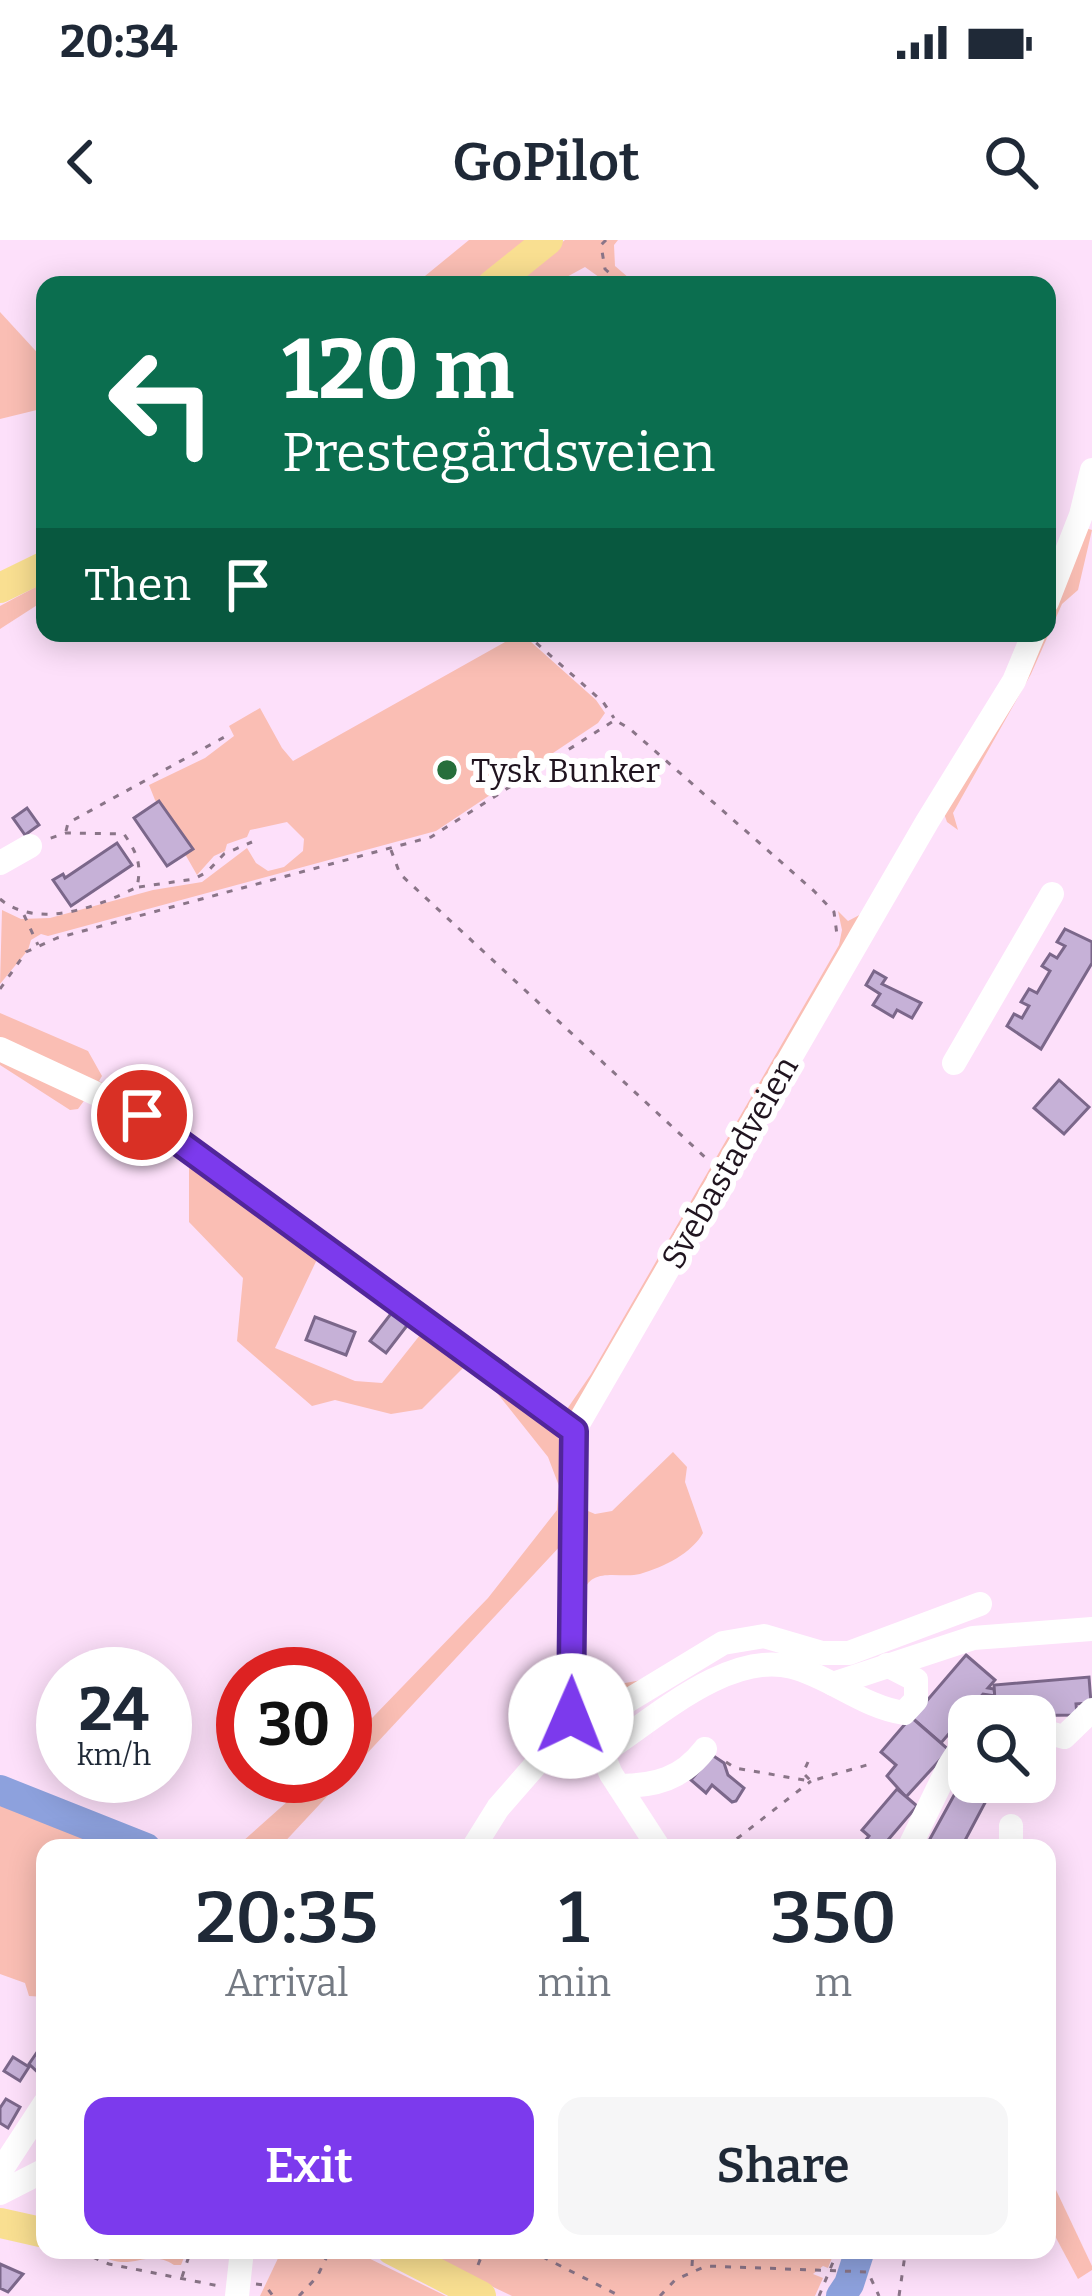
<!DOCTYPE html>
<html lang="en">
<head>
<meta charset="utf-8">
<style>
  body { margin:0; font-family:Bitter,serif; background:#f6f6f7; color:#1f2937; height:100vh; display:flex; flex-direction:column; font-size:45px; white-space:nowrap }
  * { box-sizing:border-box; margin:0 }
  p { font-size:39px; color:#747a83 }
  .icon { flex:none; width:66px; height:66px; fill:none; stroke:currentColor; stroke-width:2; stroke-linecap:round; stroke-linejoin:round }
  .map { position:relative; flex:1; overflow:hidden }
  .panel { position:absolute; left:36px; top:1599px; width:1020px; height:420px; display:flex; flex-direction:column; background:#fff; border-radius:24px; box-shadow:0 6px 30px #0003 }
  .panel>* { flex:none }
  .banner { position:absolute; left:36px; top:36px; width:1020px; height:366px; border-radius:24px; box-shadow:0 6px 30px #0003; background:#0b6e4f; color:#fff; overflow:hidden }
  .tools { position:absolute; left:948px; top:1455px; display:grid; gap:24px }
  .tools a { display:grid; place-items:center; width:108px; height:108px; border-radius:24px; background:#fff; box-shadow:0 6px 30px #0003; font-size:60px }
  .speed { position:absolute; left:36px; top:1407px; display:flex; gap:24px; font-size:60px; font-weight:700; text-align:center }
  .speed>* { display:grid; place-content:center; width:156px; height:156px; border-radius:50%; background:#fff; box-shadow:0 6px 30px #0003; line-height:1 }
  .speed small { font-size:30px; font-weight:400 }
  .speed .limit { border:18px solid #d22; background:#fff; color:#111 }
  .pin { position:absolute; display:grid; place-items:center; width:102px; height:102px; color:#fff; margin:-51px; border:6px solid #fff; border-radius:50%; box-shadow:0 3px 12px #0007 }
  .me { position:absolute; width:132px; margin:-66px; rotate:1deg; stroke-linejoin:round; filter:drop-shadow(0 0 9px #0008) }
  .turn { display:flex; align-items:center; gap:42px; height:252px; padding:0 48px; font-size:54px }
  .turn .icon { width:156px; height:156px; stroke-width:2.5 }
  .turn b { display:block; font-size:84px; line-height:102px }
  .then { display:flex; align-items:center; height:114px; padding:0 48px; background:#0003; gap:24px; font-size:45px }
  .eta { display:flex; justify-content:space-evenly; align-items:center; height:204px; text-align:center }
  .eta b { font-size:72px; font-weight:600; line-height:84px }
  .action { display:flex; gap:24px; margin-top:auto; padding:24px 48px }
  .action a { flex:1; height:138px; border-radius:24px; background:#7c3aed; color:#fff; font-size:48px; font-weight:600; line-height:138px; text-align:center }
  .action a+a { background:#f6f6f7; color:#1f2937 }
  .status { display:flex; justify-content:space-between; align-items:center; height:84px; padding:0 60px; background:#fff; direction:ltr }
  .status svg { height:33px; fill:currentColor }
  header { display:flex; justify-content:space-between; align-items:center; height:156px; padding:0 48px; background:#fff; font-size:54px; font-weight:600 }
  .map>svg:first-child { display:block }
  .green { fill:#fabeb4 }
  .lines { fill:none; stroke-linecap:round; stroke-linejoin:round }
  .river { stroke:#8da1dd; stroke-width:30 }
  .building { fill:#c6b1d7; stroke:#7b678a; stroke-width:3 }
  .path { stroke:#8a7588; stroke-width:3; stroke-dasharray:6 9; stroke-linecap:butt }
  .minor { stroke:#fff; stroke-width:24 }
  .major { stroke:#f9df91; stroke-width:30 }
  .route-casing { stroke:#51269a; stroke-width:30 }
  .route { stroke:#7c3aed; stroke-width:21 }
  .poi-dot { fill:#266e3b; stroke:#fff; stroke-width:4.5 }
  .labels { text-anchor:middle; stroke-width:12; stroke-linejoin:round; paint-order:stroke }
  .poi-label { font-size:33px; fill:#20141f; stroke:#fff; text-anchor:start }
  .street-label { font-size:33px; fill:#20141f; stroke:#fff }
</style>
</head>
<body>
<div class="status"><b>20:34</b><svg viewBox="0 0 49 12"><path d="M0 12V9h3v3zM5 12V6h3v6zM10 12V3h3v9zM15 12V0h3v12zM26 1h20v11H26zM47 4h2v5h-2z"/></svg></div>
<header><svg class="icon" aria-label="back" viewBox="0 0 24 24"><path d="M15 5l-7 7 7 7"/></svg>GoPilot<svg class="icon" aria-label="search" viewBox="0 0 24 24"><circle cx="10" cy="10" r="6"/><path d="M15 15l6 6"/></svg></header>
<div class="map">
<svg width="1092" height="2056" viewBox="0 0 1092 2056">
  <rect width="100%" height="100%" fill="#fde0fa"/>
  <g class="green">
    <polygon points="469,0 528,0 473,45 414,45"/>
    <polygon points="565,0 618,0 614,5 615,26 637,45 610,45 585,27 552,45 510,45"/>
    <polygon points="0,72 45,121 45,168 0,179"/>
    <polygon points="1082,287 1092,290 1078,350 1062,364 1031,434 953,573 958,590 947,582 942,568 1041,393 1047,393 1047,380 1069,333"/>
    <polygon points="45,342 45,360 0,389 0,366"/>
    <polygon points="521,393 596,460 605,473 598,483 436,591 48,696 41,694 31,700 28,710 0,744 2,670 21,679 50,678 153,650 202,642 247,608 256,623 268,631 284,627 303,611 304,599 287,582 250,590 247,597 227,604 225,611 214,616 197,635 185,614 192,608 155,560 149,545 205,518 234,496 229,486 260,468 282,508 293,521"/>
    <polygon points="838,671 848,681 867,671 574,1172 565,1172 591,1134 839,705 842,690"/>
    <polygon points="0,773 88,811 102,836 99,841 206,904 334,1001 94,847 78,869 70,870 0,825"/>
    <path d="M189 917 320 1013 275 1108 355 1141 382 1143 420 1095 431 1094C462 1117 554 1174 563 1209 570 1236 563 1274 563 1303L279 1608H45V1757L29 1756 25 1743 0 1734V1544L159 1600 242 1602 316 1536H345V1506L488 1358 557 1270 559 1246 548 1217 493 1148 465 1126 422 1169 391 1174 335 1160 312 1166 237 1101 243 1038 189 982Z"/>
    <path d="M673 1212 687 1227 685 1242 703 1293C692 1313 664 1327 640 1334 620 1339 589 1325 583 1355 577 1381 583 1415 583 1442L598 1448 647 1439 614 1455 581 1454V1268L595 1274 612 1271Z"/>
    <polygon points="1047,1931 1092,2026 1092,2030 1078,2039 1047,1981"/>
    <path d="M94 2010H187L181 2025H174C145 2006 128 2038 94 2010Z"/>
    <polygon points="282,2010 352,2010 446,2056 260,2056"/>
    <polygon points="416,2010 835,2010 828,2028 823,2026 813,2034 823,2038 815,2056 512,2056"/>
  </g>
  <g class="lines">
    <g class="river">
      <polyline points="0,1550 146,1608"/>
      <polyline points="841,2056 849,2044 860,2010"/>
    </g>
  </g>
  <g class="building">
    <polygon points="159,561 193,609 167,626 134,578"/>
    <polygon points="27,568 39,585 25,595 13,578"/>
    <polygon points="117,603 132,625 71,666 53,640 63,634 65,638"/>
    <polygon points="1065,689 1092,702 1092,723 1041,809 1007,786 1014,774 1022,778 1029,766 1021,762 1029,749 1037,753 1050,731 1042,726 1050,714 1057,718 1065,706 1057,702"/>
    <polygon points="874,731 886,738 882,744 921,763 912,778 897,770 893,777 873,765 880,754 866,745"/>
    <polygon points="1059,840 1089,867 1064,894 1034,868"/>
    <polygon points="393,1071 409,1083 386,1113 370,1101"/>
    <polygon points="315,1077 355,1092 346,1115 306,1100"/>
    <polygon points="966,1415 995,1440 988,1448 994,1449 995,1456 983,1454 941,1503 912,1478"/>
    <polygon points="1089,1437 1091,1463 1076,1464 1077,1475 996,1476 994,1445"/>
    <polygon points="911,1477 949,1510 906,1557 887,1536 896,1525 881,1512"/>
    <polygon points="712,1515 724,1523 728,1535 744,1548 736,1561 732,1562 712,1545 706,1553 691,1540"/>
    <polygon points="969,1528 969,1542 996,1542 962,1606 965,1608 925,1608"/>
    <polygon points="897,1549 917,1566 882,1607 866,1608 862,1605 869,1596 862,1590"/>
    <polygon points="42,1805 45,1807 45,1839 29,1824"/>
    <polygon points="13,1817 29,1827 20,1841 4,1831"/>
    <polygon points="6,1859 20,1867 8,1888 0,1883 0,1868"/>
    <polygon points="0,2024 23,2034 8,2052 0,2048"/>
  </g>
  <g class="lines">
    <g class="path">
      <polyline points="606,0 601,5 605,29 623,45"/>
      <polyline points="525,393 603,462 614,478"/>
      <polyline points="66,591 68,583 228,495"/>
      <polyline points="391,610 400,634 708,920"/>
      <polyline points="139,647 194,639 207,632 224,614 252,602"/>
      <path d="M0 659C37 690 98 667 137 647 142 624 137 613 124 594L66 593 48 599"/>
      <polyline points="24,675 38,705"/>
      <polyline points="0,749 26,712 57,698 431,597 615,480 630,489 814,651 834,672 837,695"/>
      <polyline points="726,1522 735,1528 810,1541"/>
      <polyline points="808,1522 803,1533 811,1541 874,1523"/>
      <polyline points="725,1608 811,1541"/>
      <polyline points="64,2010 83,2013 109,2024 219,2046"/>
      <polyline points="529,2010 620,2056"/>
      <polyline points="478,2025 484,2010"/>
      <polyline points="692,2026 693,2010"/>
      <polyline points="182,2037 191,2010"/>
      <polyline points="256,2044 265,2045 273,2056"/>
      <polyline points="299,2056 317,2037 330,2010"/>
      <polyline points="660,2056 675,2040 706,2026 868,2032 879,2056"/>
      <polyline points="819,2056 838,2010"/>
      <polyline points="899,2056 905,2015"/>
    </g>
    <g class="minor">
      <polyline points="1047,362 1081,275 1092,230"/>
      <polyline points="0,623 30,606"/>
      <polyline points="0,809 142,875 574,1191"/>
      <polyline points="954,823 1052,654"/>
      <polyline points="833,1444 973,1398 1092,1389"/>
      <polyline points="572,1459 592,1472 629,1460 723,1403 764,1396 822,1413 849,1413 980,1364"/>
      <polyline points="1035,1489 1064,1497 1092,1470"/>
      <path d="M566 1490 602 1513C652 1481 728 1410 792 1427 831 1437 863 1467 904 1473L916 1460V1440L887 1425"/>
      <polyline points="602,1513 611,1534 659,1608"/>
      <path d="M619 1546C655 1546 682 1539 705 1509"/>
      <polyline points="1011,1586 1011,1608"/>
      <polyline points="473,1608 498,1568 566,1490 571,1476 574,1191 927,582 1014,441 1034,393"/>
      <polyline points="909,1608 949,1526 969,1495"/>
      <polyline points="0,1932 45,1863"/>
      <polyline points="0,1953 45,1930"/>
      <polyline points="237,2056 242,2010"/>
    </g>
    <g class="major">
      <polyline points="492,45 548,0"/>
      <polyline points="0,348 45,326"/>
      <polyline points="0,1983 45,1993"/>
      <polyline points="392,2010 481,2056"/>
    </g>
  </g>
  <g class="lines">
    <defs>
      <polyline id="route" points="142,875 574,1191 571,1476"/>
    </defs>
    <use href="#route" class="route-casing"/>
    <use href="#route" class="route"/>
  </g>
  <circle class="poi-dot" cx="447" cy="530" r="12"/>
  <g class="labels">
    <g class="poi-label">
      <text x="471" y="542">Tysk Bunker</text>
    </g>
    <g class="street-label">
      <text transform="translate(729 922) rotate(-60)" y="12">Svebastadveien</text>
    </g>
  </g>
</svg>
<div class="tools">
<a><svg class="icon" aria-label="search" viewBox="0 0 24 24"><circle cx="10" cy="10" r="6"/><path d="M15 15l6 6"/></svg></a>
</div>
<div class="speed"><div>24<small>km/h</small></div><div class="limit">30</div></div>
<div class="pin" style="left:142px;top:875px;background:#d93025"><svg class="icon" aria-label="arrive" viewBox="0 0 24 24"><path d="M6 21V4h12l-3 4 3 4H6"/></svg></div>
<svg class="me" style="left:571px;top:1476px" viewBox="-20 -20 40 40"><circle r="19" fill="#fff"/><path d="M0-13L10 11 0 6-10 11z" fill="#7c3aed"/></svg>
<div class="banner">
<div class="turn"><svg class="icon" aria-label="left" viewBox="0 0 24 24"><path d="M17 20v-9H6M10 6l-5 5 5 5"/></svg><div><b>120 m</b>Prestegårdsveien</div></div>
<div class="then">Then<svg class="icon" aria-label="arrive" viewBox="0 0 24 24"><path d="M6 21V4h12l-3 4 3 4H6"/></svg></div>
</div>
<section class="panel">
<div class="eta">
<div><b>20:35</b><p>Arrival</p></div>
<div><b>1</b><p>min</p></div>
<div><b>350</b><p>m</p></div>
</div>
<div class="action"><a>Exit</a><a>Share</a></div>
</section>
</div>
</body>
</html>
